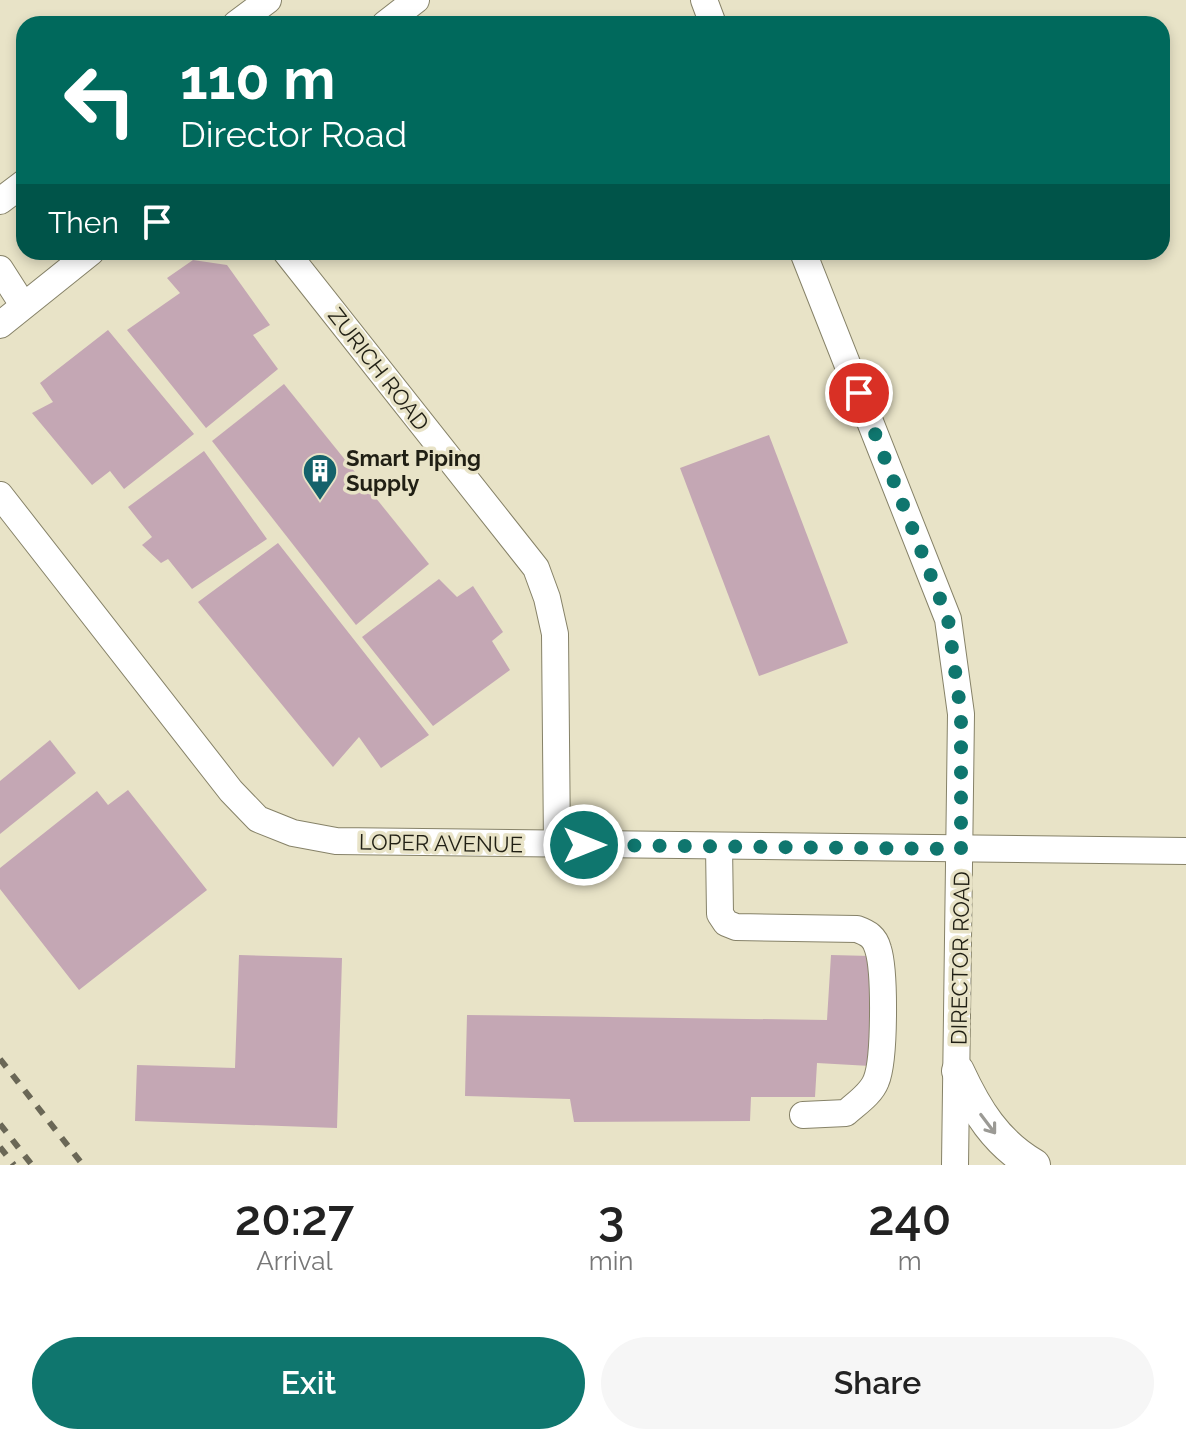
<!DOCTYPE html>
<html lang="en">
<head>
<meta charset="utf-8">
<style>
  body { margin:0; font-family:Raleway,sans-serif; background:#f6f6f6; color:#222; height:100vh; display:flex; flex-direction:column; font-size:30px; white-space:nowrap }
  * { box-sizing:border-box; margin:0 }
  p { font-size:26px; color:#767676 }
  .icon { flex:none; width:44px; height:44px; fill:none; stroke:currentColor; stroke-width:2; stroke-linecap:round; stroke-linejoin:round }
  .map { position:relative; height:1165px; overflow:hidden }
  .panel { display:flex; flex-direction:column; background:#fff; flex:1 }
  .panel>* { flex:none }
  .hud { position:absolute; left:16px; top:16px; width:1154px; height:244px; border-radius:24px; box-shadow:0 4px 12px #0003; background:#00695c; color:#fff; overflow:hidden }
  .pin { position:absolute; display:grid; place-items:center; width:68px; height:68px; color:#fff; margin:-34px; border:4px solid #fff; border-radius:50%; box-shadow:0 2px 8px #0007 }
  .me { position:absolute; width:88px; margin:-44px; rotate:90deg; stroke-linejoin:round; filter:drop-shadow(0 0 6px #0008) }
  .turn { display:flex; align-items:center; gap:28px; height:168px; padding:0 32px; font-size:36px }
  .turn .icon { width:104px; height:104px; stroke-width:2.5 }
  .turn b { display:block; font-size:56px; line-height:68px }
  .then { display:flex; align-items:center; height:76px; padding:0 32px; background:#0003; gap:16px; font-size:30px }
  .eta { display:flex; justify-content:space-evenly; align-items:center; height:136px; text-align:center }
  .eta b { font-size:48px; font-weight:600; line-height:56px }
  .action { display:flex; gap:16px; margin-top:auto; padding:16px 32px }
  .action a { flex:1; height:92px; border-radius:48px; background:#0f766e; color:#fff; font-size:32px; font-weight:600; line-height:92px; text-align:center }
  .action a+a { background:#f6f6f6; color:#222 }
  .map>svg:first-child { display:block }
  .building { fill:#c4a7b4 }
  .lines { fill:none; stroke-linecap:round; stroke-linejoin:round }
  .minor-casing { stroke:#868268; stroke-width:28 }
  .major-casing { stroke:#868268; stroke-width:34 }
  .minor { stroke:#fff; stroke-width:26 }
  .major { stroke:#fff; stroke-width:32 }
  .rail { stroke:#6a6756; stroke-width:6; stroke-dasharray:10 10; stroke-linecap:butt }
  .oneway { stroke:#9b9a95 }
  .route { stroke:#0f766e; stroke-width:14; stroke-dasharray:0 25.2 }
  .labels { text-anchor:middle; stroke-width:7; stroke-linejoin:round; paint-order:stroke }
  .street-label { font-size:22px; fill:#201f14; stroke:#e8e3c7 }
  .poi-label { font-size:22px; font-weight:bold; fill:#201f14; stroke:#e8e3c7; text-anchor:start }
</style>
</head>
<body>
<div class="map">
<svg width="1186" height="1165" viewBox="0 0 1186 1165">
  <rect width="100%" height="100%" fill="#e8e3c7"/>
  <g class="building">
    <polygon points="193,260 227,265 270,325 253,335 278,369 206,428 127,330 180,293 167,278"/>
    <polygon points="108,330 194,434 124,489 110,471 92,485 32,413 53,402 40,383"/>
    <polygon points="284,384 429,564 356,625 212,441"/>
    <polygon points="769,435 848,643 759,676 680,468"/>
    <polygon points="204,451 267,539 192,589 168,559 161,563 142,545 152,537 128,507"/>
    <polygon points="278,543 429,735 381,768 359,737 333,767 198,602"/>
    <polygon points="439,579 457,597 473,586 503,632 492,641 510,670 433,726 362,637"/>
    <polygon points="50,740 76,773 0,834 0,781"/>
    <polygon points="128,790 207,890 79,990 0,889 0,868 97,791 108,805"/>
    <polygon points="239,955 342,958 337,1128 135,1121 137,1065 235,1068"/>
    <polygon points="831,955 871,956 870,1066 817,1063 815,1097 751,1097 750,1121 574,1122 570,1099 465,1096 467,1015 827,1020"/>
  </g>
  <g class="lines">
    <defs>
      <g id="minor">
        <polyline points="704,0 713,24"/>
        <polyline points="236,24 268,0"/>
        <polyline points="385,24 416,0"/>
        <polyline points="0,201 24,183"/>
        <polyline points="286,252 536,568 547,598 555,634 557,845"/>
        <polyline points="803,252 948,619 961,714 955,1165"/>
        <polyline points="0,269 23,305"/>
        <polyline points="0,325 91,252"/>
        <polyline points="0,495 231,791 258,819 293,833 336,841 1186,851"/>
        <path d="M719 846 720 914 726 923 736 927 857 929C868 933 875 937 878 949 885 971 885 1060 876 1081 871 1094 857 1103 846 1113L803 1115"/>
      </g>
      <path id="major" d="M958 1071C976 1110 996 1143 1034 1165"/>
    </defs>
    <use href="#minor" class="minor-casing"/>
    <use href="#major" class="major-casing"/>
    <use href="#minor" class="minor"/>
    <use href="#major" class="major"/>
    <g class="rail">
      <polyline points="0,1059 83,1165"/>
      <polyline points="0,1124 32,1165"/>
      <polyline points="0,1147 14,1165"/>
    </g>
  </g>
  <defs><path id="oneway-shaft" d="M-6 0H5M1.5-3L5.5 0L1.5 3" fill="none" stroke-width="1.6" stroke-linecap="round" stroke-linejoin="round" transform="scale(2)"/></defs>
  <use class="oneway" href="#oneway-shaft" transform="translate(988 1124) rotate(53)"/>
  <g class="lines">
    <polyline class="route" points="584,845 961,849 961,714 948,619 859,393"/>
  </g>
  <defs>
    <symbol id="building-pin" viewBox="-11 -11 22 30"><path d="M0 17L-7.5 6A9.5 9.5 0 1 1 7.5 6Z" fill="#14626b" stroke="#e8e3c7"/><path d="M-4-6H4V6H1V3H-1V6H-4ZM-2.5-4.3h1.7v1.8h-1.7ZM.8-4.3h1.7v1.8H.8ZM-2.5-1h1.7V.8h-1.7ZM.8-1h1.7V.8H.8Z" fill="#fff"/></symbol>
  </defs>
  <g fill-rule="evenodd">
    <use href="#building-pin" x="300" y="451" width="40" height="54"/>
  </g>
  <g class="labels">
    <g class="street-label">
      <text transform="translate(379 369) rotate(52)" y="8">ZURICH ROAD</text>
      <text transform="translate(441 843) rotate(1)" y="8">LOPER AVENUE</text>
      <text transform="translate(960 958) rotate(-89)" y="8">DIRECTOR ROAD</text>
    </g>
    <g class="poi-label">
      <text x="346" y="466">Smart Piping<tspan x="346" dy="25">Supply</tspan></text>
    </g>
  </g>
</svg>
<div class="pin" style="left:859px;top:393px;background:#d93025"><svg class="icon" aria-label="arrive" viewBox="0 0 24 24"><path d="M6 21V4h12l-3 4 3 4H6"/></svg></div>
<svg class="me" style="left:584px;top:845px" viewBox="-20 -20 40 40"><circle r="17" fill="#0f766e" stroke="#fff" stroke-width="3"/><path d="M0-11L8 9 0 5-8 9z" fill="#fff"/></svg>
<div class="hud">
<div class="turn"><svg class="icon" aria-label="left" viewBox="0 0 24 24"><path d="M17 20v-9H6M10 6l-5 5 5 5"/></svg><div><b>110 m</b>Director Road</div></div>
<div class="then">Then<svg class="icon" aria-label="arrive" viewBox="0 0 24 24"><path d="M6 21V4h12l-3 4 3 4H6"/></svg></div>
</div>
</div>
<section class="panel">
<div class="eta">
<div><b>20:27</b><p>Arrival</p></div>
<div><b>3</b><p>min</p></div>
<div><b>240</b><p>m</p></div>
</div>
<div class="action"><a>Exit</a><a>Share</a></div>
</section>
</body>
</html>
